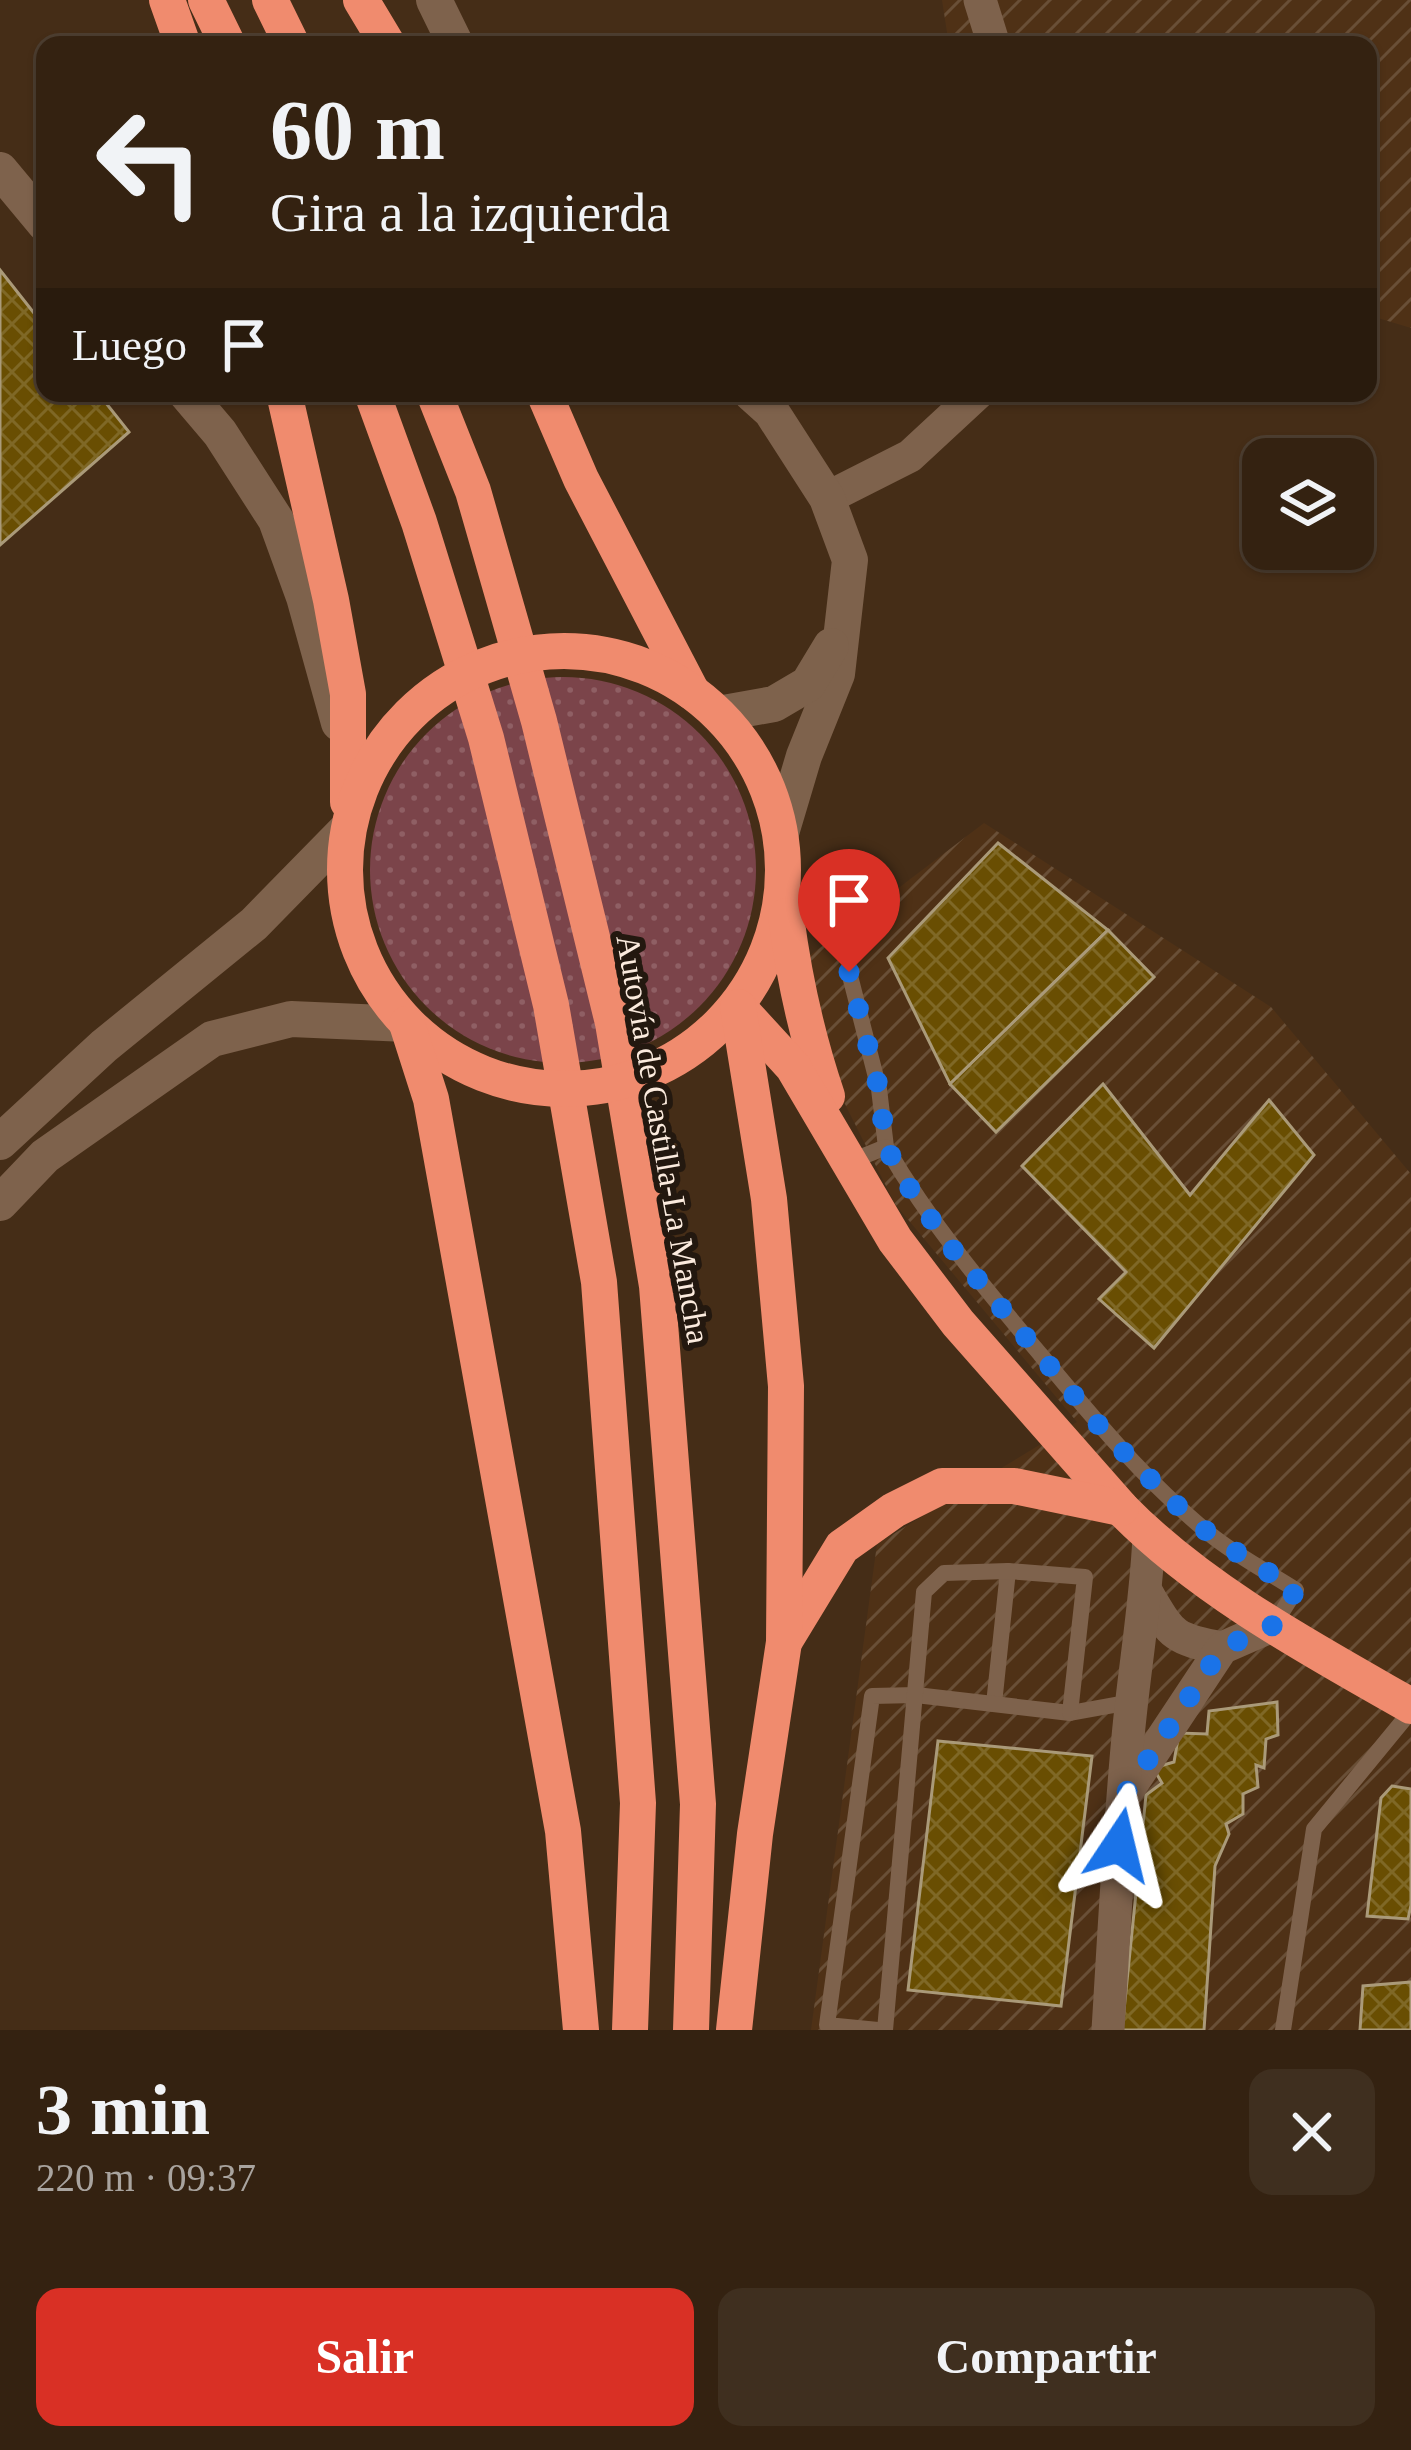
<!DOCTYPE html>
<html lang="es">
<head>
<meta charset="utf-8">
<style>
  body { margin:0; font-family:Georgia,serif; background:#3f2f1f; color:#f1f3f6; height:100vh; display:flex; flex-direction:column; font-size:45px; white-space:nowrap }
  * { box-sizing:border-box; margin:0 }
  p { font-size:39px; color:#a9a49f }
  .icon { flex:none; width:66px; height:66px; fill:none; stroke:currentColor; stroke-width:2; stroke-linecap:round; stroke-linejoin:round }
  .map { position:relative; height:2030px; overflow:hidden }
  .details { display:flex; flex-direction:column; background:#342211; flex:1 }
  .details>* { flex:none }
  .top-card { position:absolute; left:36px; top:36px; width:1341px; height:366px; border-radius:24px; box-shadow:0 3px 9px #0004,0 0 0 3px #4e3f31; background:#342211; color:#f1f3f6; overflow:hidden }
  .controls { position:absolute; left:1242px; top:438px; display:grid; gap:24px }
  .controls a { display:grid; place-items:center; width:132px; height:132px; border-radius:24px; background:#342211; box-shadow:0 3px 9px #0004,0 0 0 3px #4e3f31; font-size:60px }
  .pin { position:absolute; display:grid; place-items:center; width:102px; height:102px; color:#fff; margin:-123px -51px; border-radius:50% 50% 50% 0; rotate:-45deg; box-shadow:0 0 12px #0007 }
  .pin .icon { rotate:45deg }
  .me { position:absolute; width:132px; margin:-66px; rotate:10deg; stroke-linejoin:round; filter:drop-shadow(0 0 9px #0008) }
  .turn { display:flex; align-items:center; gap:42px; height:252px; padding:0 36px; font-size:54px }
  .turn .icon { width:156px; height:156px; stroke-width:2.5 }
  .turn b { display:block; font-size:84px; line-height:102px }
  .then { display:flex; align-items:center; height:114px; padding:0 36px; background:#0003; gap:24px; font-size:45px }
  .round { display:grid; place-items:center; flex:none; width:126px; height:126px; border-radius:24px; background:#3f2f1f }
  .overview { display:flex; align-items:center; justify-content:space-between; height:204px; padding:0 36px }
  h1 { font-size:72px; font-weight:600; line-height:90px }
  .button { display:flex; gap:24px; margin-top:auto; padding:24px 36px }
  .button a { flex:1; height:138px; border-radius:24px; background:#d93025; color:#fff; font-size:48px; font-weight:600; line-height:138px; text-align:center }
  .button a+a { background:#3f2f1f; color:#f1f3f6 }
  .map>svg:first-child { display:block }
  .industrial { fill:url(#industrial-furrows) }
  .green { fill:url(#green-dots) }
  .building { fill:url(#building-cross-hatch); stroke:#aa9a79; stroke-width:3 }
  .lines { fill:none; stroke-linecap:round; stroke-linejoin:round }
  .lane { stroke:#7e624c; stroke-width:16 }
  .street { stroke:#7e624c; stroke-width:33 }
  .secondary { stroke:#7e624c; stroke-width:36 }
  .highway { stroke:#f08b6e; stroke-width:36 }
  .route { stroke:#1a73e8; stroke-width:21; stroke-dasharray:0 37.8 }
  .labels { text-anchor:middle; stroke-width:12; stroke-linejoin:round; paint-order:stroke }
  .street-label { font-size:33px; fill:#fbebde; stroke:#23180f }
</style>
</head>
<body>
<div class="map">
<svg width="1411" height="2030" viewBox="0 0 1411 2030">
  <defs>
    <pattern id="industrial-furrows" width="10" height="10" patternUnits="userSpaceOnUse" patternTransform="scale(3)"><rect width="10" height="10" fill="#4f3116"/><path d="M-1 1l2-2M0 10L10 0M9 11l2-2" fill="none" stroke="#694f37"/></pattern>
    <pattern id="green-dots" width="8" height="8" patternUnits="userSpaceOnUse" patternTransform="scale(3)"><rect width="8" height="8" fill="#7b444a"/><path d="M2 2h.1M6 6h.1" fill="none" stroke="#8f5f64" stroke-width="1.8" stroke-linecap="round"/></pattern>
    <pattern id="building-cross-hatch" width="8" height="8" patternUnits="userSpaceOnUse" patternTransform="scale(3)"><rect width="8" height="8" fill="#694e02"/><path d="M0 0l8 8M0 8l8-8" fill="none" stroke="#7f6826"/></pattern>
  </defs>
  <rect width="100%" height="100%" fill="#452d17"/>
  <g class="industrial">
    <polygon points="942,0 1411,0 1411,328 1368,315 1368,45 949,45"/>
    <polygon points="984,823 1271,1007 1411,1174 1411,2030 811,2030 877,1544 1077,1422 895,1204 837,1088 809,956"/>
  </g>
  <circle class="green" cx="563" cy="870" r="193"/>
  <g class="building">
    <polygon points="0,270 45,327 45,393 98,393 129,432 0,545"/>
    <polygon points="998,843 1108,930 950,1084 888,958"/>
    <polygon points="1108,930 1154,977 996,1132 950,1084"/>
    <polygon points="1103,1084 1190,1195 1269,1100 1314,1155 1154,1348 1099,1299 1126,1272 1022,1166"/>
    <polygon points="1277,1702 1278,1735 1266,1739 1264,1768 1256,1765 1258,1787 1243,1794 1243,1814 1226,1824 1229,1834 1215,1866 1204,2030 1122,2030 1146,1795 1162,1783 1153,1768 1174,1762 1179,1733 1207,1734 1209,1711"/>
    <polygon points="938,1741 1092,1756 1061,2006 908,1990"/>
    <polygon points="1392,1786 1411,1789 1411,1905 1408,1919 1367,1916 1381,1798"/>
    <polygon points="1411,1982 1411,2030 1360,2030 1363,1986"/>
  </g>
  <g class="lines">
    <g class="lane">
      <polyline points="849,972 879,1089 886,1147"/>
      <path d="M849 1162 886 1147C931 1224 983 1286 1040 1354 1093 1418 1146 1482 1211 1535 1237 1556 1268 1572 1296 1590L1273 1626"/>
      <polyline points="994,1704 1008,1571"/>
      <polyline points="878,2030 827,2025 872,1696 916,1695 1070,1713 1131,1702"/>
      <polyline points="885,2030 924,1592 944,1573 1008,1571 1085,1577 1070,1713"/>
      <polyline points="1283,2030 1314,1829 1411,1711"/>
    </g>
    <g class="street">
      <polyline points="980,0 994,45"/>
      <polyline points="827,498 910,456 978,393"/>
      <path d="M1147 1593C1172 1635 1172 1639 1222 1648"/>
      <polyline points="1126,1793 1222,1648 1272,1626"/>
      <path d="M1108 2030C1114 1932 1119 1834 1128 1737 1134 1670 1146 1604 1149 1536"/>
    </g>
    <g class="secondary">
      <polyline points="434,0 456,45"/>
      <polyline points="0,170 45,224"/>
      <polyline points="186,393 220,433 276,520 304,597 339,723"/>
      <polyline points="751,393 771,411 827,498 850,560 837,674 804,756 781,833"/>
      <polyline points="718,714 774,704 808,684 831,646"/>
      <polyline points="0,1142 104,1046 254,924 349,827"/>
      <polyline points="0,1203 45,1156 212,1039 291,1019 407,1024"/>
    </g>
    <g class="highway">
      <polyline points="167,0 183,45"/>
      <polyline points="206,0 228,45"/>
      <polyline points="270,0 292,45"/>
      <polyline points="361,0 388,45"/>
      <polyline points="284,393 331,600 348,694 348,802"/>
      <polyline points="372,393 419,522 486,738 551,1005 599,1282 638,1803 630,2030"/>
      <polyline points="434,393 473,491 539,721 613,1023 657,1286 698,1804 691,2030"/>
      <polyline points="544,393 581,479 692,692"/>
      <circle cx="564" cy="870" r="219"/>
      <path d="M786 916C794 978 807 1037 827 1096"/>
      <path d="M738 1007 793 1067 895 1240 958 1323 1121 1508C1201 1590 1311 1649 1411 1706"/>
      <polyline points="407,1024 431,1099 563,1831 581,2030"/>
      <polyline points="786,1639 842,1547 894,1510 942,1486 1014,1486 1121,1508"/>
      <polyline points="734,2030 755,1834 784,1642 786,1386 769,1199 738,1007"/>
    </g>
  </g>
  <g class="lines">
    <polyline class="route" points="849,972 879,1089 886,1147 912,1192 950,1246 1106,1434 1171,1500 1214,1538 1296,1590 1272,1626 1222,1648 1122,1799 1119,1845"/>
  </g>
  <g class="labels">
    <g class="street-label">
      <text transform="translate(664 1139) rotate(80)" y="12">Autovía de Castilla-La Mancha</text>
    </g>
  </g>
</svg>
<div class="controls">
<a><svg class="icon" aria-label="layers" viewBox="0 0 24 24"><path d="M12 4l9 5-9 5-9-5zM3 14l9 5 9-5"/></svg></a>
</div>
<div class="pin" style="left:849px;top:972px;background:#d93025"><svg class="icon" aria-label="arrive" viewBox="0 0 24 24"><path d="M6 21V4h12l-3 4 3 4H6"/></svg></div>
<svg class="me" style="left:1119px;top:1845px" viewBox="-20 -20 40 40"><path d="M0-17L14 15 0 8-14 15z" fill="#1a73e8" stroke="#fff" stroke-width="4"/></svg>
<div class="top-card">
<div class="turn"><svg class="icon" aria-label="left" viewBox="0 0 24 24"><path d="M17 20v-9H6M10 6l-5 5 5 5"/></svg><div><b>60 m</b>Gira a la izquierda</div></div>
<div class="then">Luego<svg class="icon" aria-label="arrive" viewBox="0 0 24 24"><path d="M6 21V4h12l-3 4 3 4H6"/></svg></div>
</div>
</div>
<section class="details">
<div class="overview"><div><h1>3 min</h1><p>220 m · 09:37</p></div><a class="round"><svg class="icon" aria-label="close" viewBox="0 0 24 24"><path d="M6 6l12 12M18 6L6 18"/></svg></a></div>
<div class="button"><a>Salir</a><a>Compartir</a></div>
</section>
</body>
</html>
